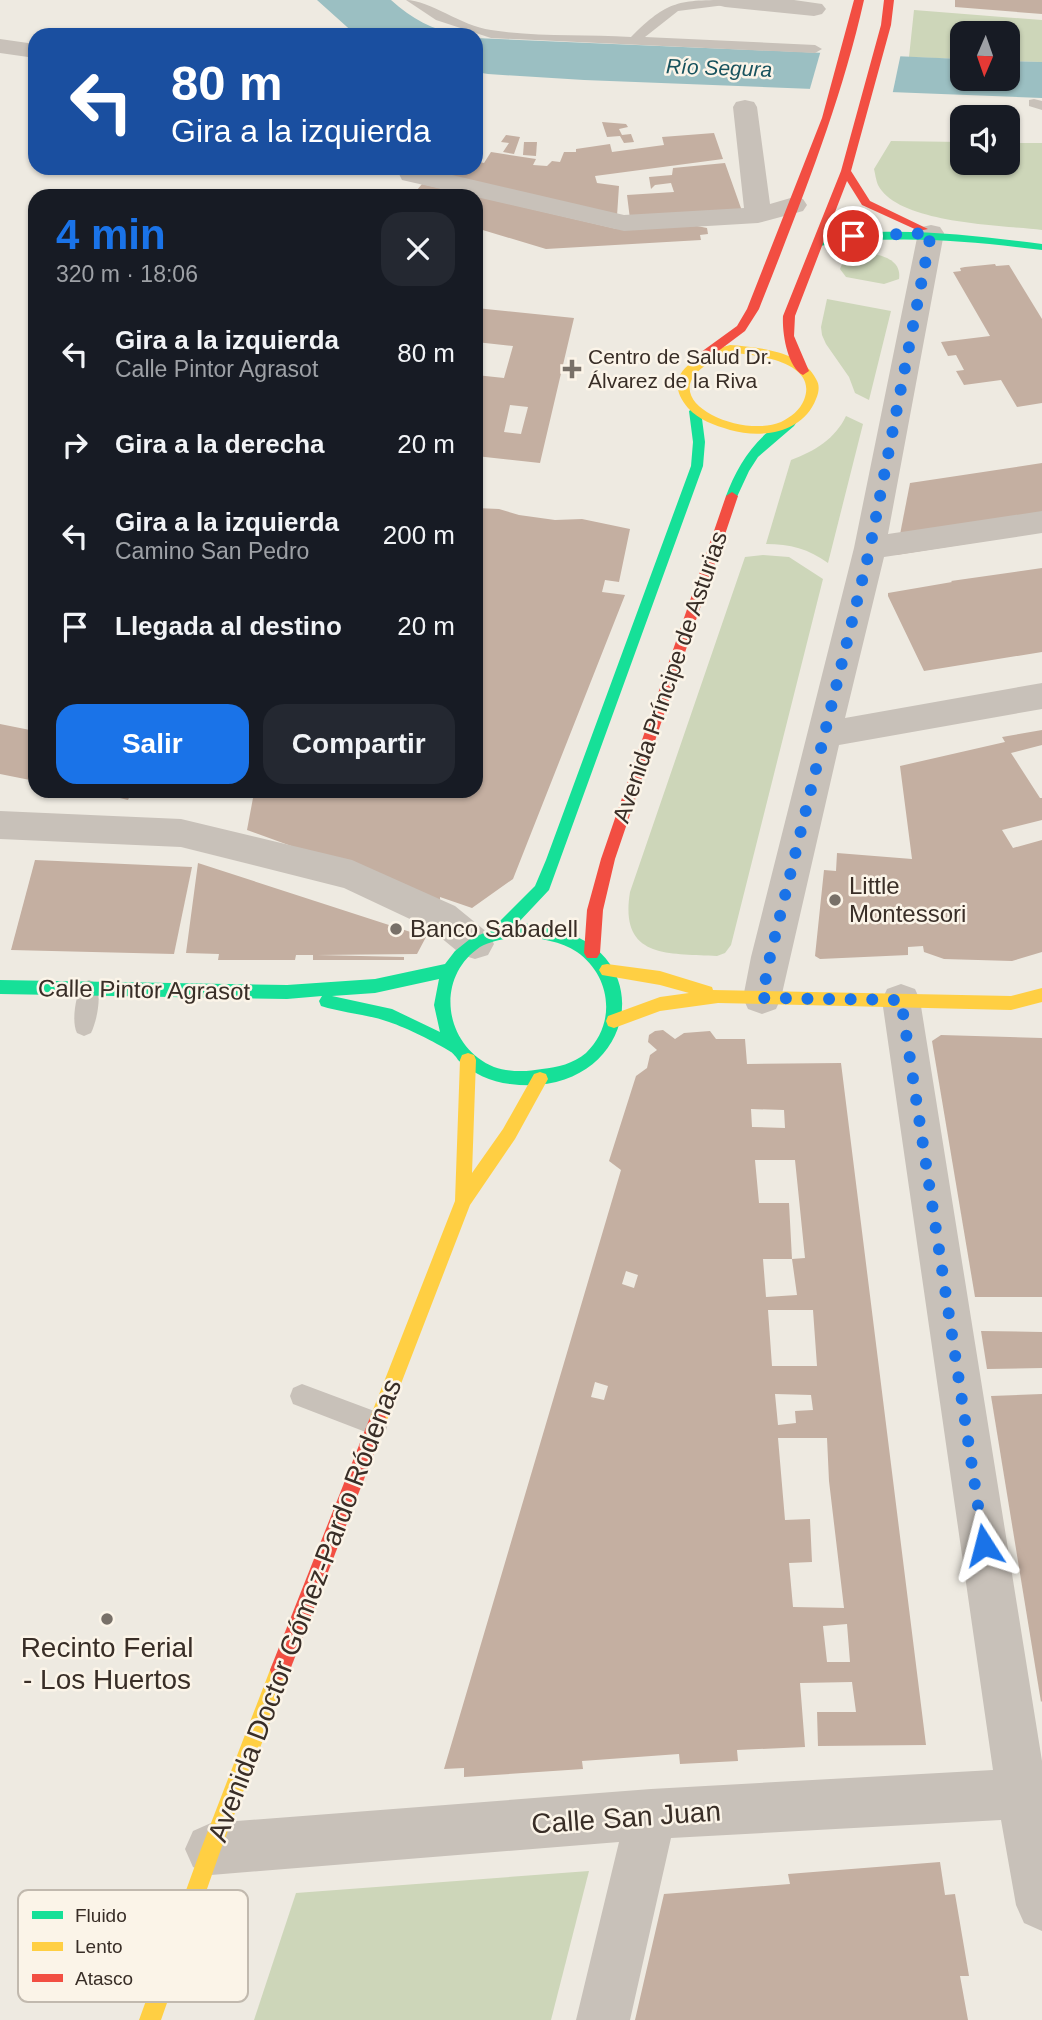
<!DOCTYPE html>
<html lang="es">
<head>
<meta charset="utf-8">
<style>
  body { margin:0; font-family:Helvetica,sans-serif; background:#242831; color:#f1f3f6; height:100vh; display:flex; flex-direction:column; font-size:26px; white-space:nowrap }
  * { box-sizing:border-box; margin:0 }
  p { font-size:23px; color:#9ea1a6 }
  .icon { flex:none; width:38px; height:38px; fill:none; stroke:currentColor; stroke-width:2; stroke-linecap:round; stroke-linejoin:round }
  .map { position:relative; flex:1; overflow:hidden }
  .panel { position:absolute; left:28px; top:189px; width:455px; height:609px; display:flex; flex-direction:column; background:#171b24; border-radius:21px; box-shadow:0 2px 5px #0004 }
  .panel>* { flex:none }
  .banner { position:absolute; left:28px; top:28px; width:455px; height:147px; border-radius:21px; box-shadow:0 2px 5px #0004; background:#1a4fa0; color:#fff; overflow:hidden }
  .needle { width:46px; rotate:182deg }
  .buttons { position:absolute; left:950px; top:21px; display:grid; gap:14px }
  .buttons a { display:grid; place-items:center; width:70px; height:70px; border-radius:14px; background:#171b24; box-shadow:0 2px 5px #0004; font-size:35px }
  .pin { position:absolute; display:grid; place-items:center; width:60px; height:60px; color:#fff; margin:-30px; border:4px solid #fff; border-radius:50%; box-shadow:0 2px 7px #0007 }
  .me { position:absolute; width:77px; margin:-38px; rotate:351deg; stroke-linejoin:round; filter:drop-shadow(0 0 5px #0008) }
  .turn { display:flex; align-items:center; gap:24px; height:147px; padding:0 28px; font-size:32px }
  .turn .icon { width:91px; height:91px; stroke-width:2.5 }
  .turn b { display:block; font-size:49px; line-height:60px }
  .round { display:grid; place-items:center; flex:none; width:74px; height:74px; border-radius:21px; background:#242831 }
  .headline { display:flex; align-items:center; justify-content:space-between; height:119px; padding:0 28px }
  h1 { font-size:42px; font-weight:700; line-height:52px; color:#1a73e8 }
  .primary-button { display:flex; gap:14px; margin-top:auto; padding:14px 28px }
  .primary-button a { flex:1; height:80px; border-radius:21px; background:#1a73e8; color:#fff; font-size:28px; font-weight:700; line-height:80px; text-align:center }
  .primary-button a+a { background:#242831; color:#f1f3f6 }
  ul { padding:0; list-style:none }
  li { display:flex; align-items:center; gap:21px; height:91px; padding:0 28px }
  li div { flex:1 }
  li b { display:block; font-size:26px }
  li em { font-style:normal }
  .map>svg:first-child { display:block }
  .green { fill:#cdd6b9 }
  .water { fill:#9bbfc2 }
  .pier { fill:#eeeae1 }
  .building { fill:#c4afa1; fill-rule:evenodd }
  .lines { fill:none; stroke-linecap:round; stroke-linejoin:round }
  .lane { fill:#c8c1b9; fill-rule:evenodd }
  .street { fill:#c8c1b9; fill-rule:evenodd }
  .fast { fill:#16e098; fill-rule:evenodd }
  .slow { fill:#ffcf43; fill-rule:evenodd }
  .jam { fill:#f24e42; fill-rule:evenodd }
  .route { stroke:#1a73e8; stroke-width:12; stroke-dasharray:0 21.6 }
  .poi-dot { fill:#787068; stroke:#fbf4e8; stroke-width:2.5 }
  .labels { text-anchor:middle; stroke-width:5; stroke-linejoin:round; paint-order:stroke }
  .far-water-label { font-size:21px; font-style:italic; fill:#18535e; stroke:#fbf4e8 }
  .far-poi-label { font-size:21px; fill:#392e27; stroke:#fbf4e8; text-anchor:start }
  .street-label { font-size:24px; fill:#392e27; stroke:#fbf4e8 }
  .poi-label { font-size:24px; fill:#392e27; stroke:#fbf4e8; text-anchor:start }
  .near-street-label { font-size:28px; fill:#392e27; stroke:#fbf4e8 }
  .near-poi-label { font-size:28px; fill:#392e27; stroke:#fbf4e8 }
  .key { fill:#fbf4e8; stroke:#c1b9ae; stroke-width:2 }
  .key-label { font-size:19px; fill:#392e27 }
</style>
</head>
<body>
<div class="map">
<svg width="1042" height="2020" viewBox="0 0 1042 2020">
  <rect width="100%" height="100%" fill="#eeeae1"/>
  <g class="green">
    <polygon points="914,10 1042,20 1042,62 1008,61 1008,33 962,33 962,59 909,57"/>
    <path d="M891 141 962 142V163H1008V143H1042V230C1002 225 898 224 878 185 876 180 875 173 874 169Z"/>
    <path d="M864 253C880 254 902 259 899 279L884 284 846 277 840 269C844 257 853 255 864 253Z"/>
    <polygon points="827,299 891,311 869,400 855,393 849,377 826,344 822,335 821,327"/>
    <path d="M846 416 863 424 828 563C809 549 790 544 766 544L791 460C815 451 835 439 846 416Z"/>
    <path d="M763 555 789 557 823 579 731 945 725 953 717 956C668 953 619 959 630 892L745 557Z"/>
    <polygon points="589,1871 551,2020 254,2020 296,1893"/>
  </g>
  <g class="water">
    <path d="M317 0H391C412 19 432 30 461 35H356Z"/>
    <polygon points="476,38 962,59 962,79 1008,79 1008,61 1042,62 1042,98 584,80 488,74 476,72"/>
  </g>
  <polygon class="pier" points="821,50 901,53 892,96 809,92"/>
  <g class="building">
    <polygon points="955,0 1042,0 1042,14 955,7"/>
    <polygon points="602,122 626,124 628,127 619,129 622,135 631,134 634,142 624,143 620,136 607,137"/>
    <polygon points="714,133 723,159 595,176 597,183 619,186 617,216 413,168 476,168 476,161 484,163 491,152 536,159 533,165 547,166 552,161 560,162 564,152 576,152 576,149 610,144 612,152 664,145 662,137"/>
    <polygon points="506,135 520,137 514,154 503,152 509,143 501,142"/>
    <polygon points="524,142 537,142 536,156 523,155"/>
    <polygon points="725,163 742,211 630,219 627,195 674,192 671,183 655,185 651,189 649,177 672,175 673,168"/>
    <polygon points="422,184 470,195 470,196 412,196"/>
    <polygon points="476,196 617,229 697,226 707,228 708,234 700,235 701,240 546,249 476,228 482,218 476,216"/>
    <polygon points="995,264 996,266 1009,265 1042,319 1042,403 1017,407 1001,380 964,385 956,371 964,370 956,355 948,356 941,342 990,336 953,272 961,271 960,268 965,267"/>
    <path d="M476 308 574 318 540 463 476 456V375L504 378 513 346 476 342ZM510 405 528 407 521 434 504 432Z"/>
    <polygon points="1042,463 1042,532 896,555 910,483"/>
    <polygon points="476,508 499,509 519,515 555,520 582,519 630,529 619,582 605,580 602,592 625,595 513,879 472,908 440,897 440,900 247,830 253,798 236,798 237,791 476,791"/>
    <polygon points="1042,568 1042,652 924,671 888,596 888,593 952,582 951,581"/>
    <polygon points="0,724 35,731 35,781 0,774"/>
    <polygon points="1042,730 1042,745 1011,753 1040,798 1042,798 1042,820 1002,830 1013,848 1042,840 1042,952 1012,961 944,959 924,952 923,946 908,947 908,955 820,959 815,956 824,870 836,871 837,853 912,859 900,766 1005,742 1002,737"/>
    <polygon points="91,791 132,791 128,800"/>
    <polygon points="35,860 192,867 174,954 11,950"/>
    <polygon points="198,863 426,937 417,954 317,955 404,957 404,960 313,960 313,955 296,955 295,960 218,960 219,954 186,953"/>
    <path d="M663 1030 675 1039 684 1033 710 1031 716 1039H745L747 1064 841 1063 926 1745 818 1746 817 1712H856L852 1682 800 1683 805 1747 737 1750 738 1761 680 1764 679 1754 582 1761 583 1769 464 1777V1768L444 1769 621 1170 609 1161 636 1076 647 1068 650 1055 657 1050 648 1042 649 1035 655 1031ZM751 1109 784 1110 785 1128 752 1127ZM755 1160H795L805 1258 792 1259 789 1203H759ZM763 1259H792L797 1295 766 1297ZM626 1271 638 1275 634 1288 622 1284ZM768 1310H813L817 1366H772ZM595 1382 608 1386 604 1400 591 1397ZM775 1394 811 1395 813 1410 795 1411 796 1423 778 1425ZM778 1438H827L829 1481 844 1608 793 1607 789 1563 812 1562 810 1519 785 1520ZM847 1624 850 1662H827L823 1626Z"/>
    <polygon points="941,1035 1042,1038 1042,1297 975,1297 932,1041"/>
    <polygon points="981,1331 1042,1332 1042,1368 987,1369"/>
    <polygon points="1042,1394 1042,1701 1041,1702 991,1396"/>
    <polygon points="940,1862 945,1895 955,1894 969,1976 960,1976 968,2020 635,2020 664,1894 790,1884 788,1874"/>
  </g>
  <g class="lines">
    <g class="lane">
      <path d="M406 0C430 0 461 26 491 30 536 37 585 34 631 37 668 0 679 0 731 0L725 5 678 11 645 37 815 45 822 49 815 53 491 38 436 20Z"/>
      <polygon points="1034,99 1042,101 1042,110 1029,106 1029,100"/>
      <path d="M89 980 96 983C102 995 97 1021 91 1033L84 1036 77 1033C71 1021 76 995 82 983Z"/>
      <polygon points="302,1384 385,1415 388,1424 385,1433 376,1436 293,1404 290,1396 293,1388"/>
    </g>
    <g class="street">
      <polygon points="713,0 794,0 822,4 826,9 822,14 814,16 725,7 717,5"/>
      <polygon points="0,39 35,44 35,58 0,53"/>
      <polygon points="745,100 754,102 757,107 770,204 794,197 803,199 807,205 803,211 758,223 624,231 402,180 396,168 422,168 624,215 744,208 733,107 736,102"/>
      <polygon points="931,225 940,227 944,233 888,534 1042,511 1042,533 884,557 845,718 1042,683 1042,709 839,745 781,998 776,1009 762,1014 748,1009 743,998 751,957 854,548 918,233 922,227"/>
      <polygon points="0,811 181,819 352,860 455,906 488,933 494,944 488,955 475,959 462,955 429,928 344,888 181,847 0,839"/>
      <polygon points="901,984 915,989 920,1000 1042,1761 1042,1931 1024,1923 1016,1905 1001,1820 671,1838 630,2020 576,2020 619,1842 211,1875 193,1867 185,1849 193,1831 211,1823 651,1789 993,1770 882,1000 887,989"/>
    </g>
    <g class="fast">
      <path d="M876 232C932 230 987 237 1042 244V250C967 241 894 234 819 246L814 243 819 240Z"/>
      <path d="M695 407 701 411 705 442 703 466 549 890 517 924C528 922 542 927 554 929 666 955 632 1100 510 1084 491 1082 472 1073 458 1060 457 1058 453 1053 451 1052 435 1042 407 1028 389 1022 367 1014 343 1013 321 1006L319 1001 322 996 287 999 0 994V980L287 985 375 979 445 964 455 951 470 939 491 930 535 886 546 860 691 466 693 442 689 411ZM521 935C540 939 561 941 577 952 611 976 617 1023 586 1053 573 1064 558 1067 542 1069 526 1072 509 1072 494 1067 444 1046 434 978 480 947 492 940 508 939 521 935ZM439 979 434 1005 440 1032 392 1009 332 996 375 993Z"/>
      <path d="M790 419 796 423 794 426 758 457 749 471 736 499H728L726 496C737 466 758 431 790 419Z"/>
    </g>
    <g class="slow">
      <path d="M730 345C756 347 803 351 816 379 820 385 819 392 816 399 803 433 762 439 730 430 714 425 699 420 688 408 658 373 700 354 730 345ZM731 353C756 354 819 362 804 400 800 410 791 417 781 422 736 441 632 390 731 353Z"/>
      <polygon points="607,964 660,971 712,987 713,990 1011,996 1042,988 1042,1002 1011,1010 718,1003 660,1011 614,1028 608,1026 606,1021 608,1016 660,997 689,993 660,985 602,975 599,970 602,965"/>
      <polygon points="468,1053 474,1055 476,1060 472,1173 503,1129 534,1074 540,1072 546,1074 548,1079 515,1139 470,1205 387,1420 384,1426 378,1429 372,1426 369,1420 455,1201 460,1060 462,1055"/>
      <polygon points="280,1660 287,1663 290,1670 221,1849 161,2020 139,2020 201,1849 270,1670 273,1663"/>
    </g>
    <g class="jam">
      <path d="M854 0H864C840 107 799 207 759 309L745 331 705 361H697V355L737 326 747 309 822 118Z"/>
      <path d="M884 0H894L891 25 851 171 870 201 928 229 919 231 862 205 847 181 795 316 794 336 809 371 803 375C787 367 782 332 783 316L841 171 881 25Z"/>
      <polygon points="732,492 738,496 615,859 603,910 600,953 597,958 587,958 584,953 587,910 601,859 726,496"/>
      <polygon points="378,1411 384,1414 387,1420 290,1670 287,1677 280,1680 273,1677 270,1670 369,1420 372,1414"/>
    </g>
  </g>
  <g class="lines">
    <polyline class="route" points="853,236 931,233 870,548 770,957 762,998 901,1000 984,1545"/>
  </g>
  <g class="poi-dot">
    <path d="M568.5 358.5h7v7h7v7h-7v7h-7v-7h-7v-7h7z"/>
    <circle cx="835" cy="900" r="7"/>
    <circle cx="396" cy="929" r="7"/>
    <circle cx="107" cy="1619" r="7"/>
  </g>
  <g class="labels">
    <g class="far-water-label">
      <text transform="translate(719 68) rotate(2)" y="7">Río Segura</text>
    </g>
    <g class="far-poi-label">
      <text x="588" y="364">Centro de Salud Dr.<tspan x="588" dy="24">Álvarez de la Riva</tspan></text>
    </g>
    <g class="street-label">
      <text transform="translate(670 677) rotate(-71)" y="8">Avenida Príncipe de Asturias</text>
      <text transform="translate(144 990) rotate(1)" y="8">Calle Pintor Agrasot</text>
    </g>
    <g class="poi-label">
      <text x="849" y="894">Little<tspan x="849" dy="28">Montessori</tspan></text>
      <text x="410" y="937">Banco Sabadell</text>
    </g>
    <g class="near-street-label">
      <text transform="translate(304 1610) rotate(-69)" y="10">Avenida Doctor Gómez-Pardo Ródenas</text>
      <text transform="translate(626 1817) rotate(-4)" y="10">Calle San Juan</text>
    </g>
    <g class="near-poi-label">
      <text x="107" y="1657">Recinto Ferial<tspan x="107" dy="32">- Los Huertos</tspan></text>
    </g>
  </g>
  <rect x="18" y="1890" width="230" height="112" rx="10" class="key"/>
  <rect x="32" y="1911" width="31" height="8" fill="#16e098"/>
  <rect x="32" y="1942" width="31" height="9" fill="#ffcf43"/>
  <rect x="32" y="1974" width="31" height="8" fill="#f24e42"/>
  <g class="key-label">
    <text x="75" y="1922">Fluido</text>
    <text x="75" y="1953">Lento</text>
    <text x="75" y="1985">Atasco</text>
  </g>
</svg>
<div class="buttons">
<a><svg class="needle" viewBox="-14 -14 28 28"><path d="M0-13l5 13h-10z" fill="#e53935"/><path d="M0 13l5-13h-10z" fill="#9ea1a6"/></svg></a>
<a><svg class="icon" aria-label="sound" viewBox="0 0 24 24"><path d="M4 9h4l5-4v14l-5-4H4zM17 9q2 3 0 6"/></svg></a>
</div>
<div class="pin" style="left:853px;top:236px;background:#d93025"><svg class="icon" aria-label="arrive" viewBox="0 0 24 24"><path d="M6 21V4h12l-3 4 3 4H6"/></svg></div>
<svg class="me" style="left:984px;top:1545px" viewBox="-20 -20 40 40"><path d="M0-17L14 15 0 8-14 15z" fill="#1a73e8" stroke="#fff" stroke-width="4"/></svg>
<div class="banner">
<div class="turn"><svg class="icon" aria-label="left" viewBox="0 0 24 24"><path d="M17 20v-9H6M10 6l-5 5 5 5"/></svg><div><b>80 m</b>Gira a la izquierda</div></div>
</div>
<section class="panel">
<div class="headline"><div><h1>4 min</h1><p>320 m · 18:06</p></div><a class="round"><svg class="icon" aria-label="close" viewBox="0 0 24 24"><path d="M6 6l12 12M18 6L6 18"/></svg></a></div>
<ul>
<li><svg class="icon" aria-label="left" viewBox="0 0 24 24"><path d="M17 20v-9H6M10 6l-5 5 5 5"/></svg><div><b>Gira a la izquierda</b><p>Calle Pintor Agrasot</p></div><em>80 m</em></li>
<li><svg class="icon" aria-label="right" viewBox="0 0 24 24"><path d="M7 20v-9h11M14 6l5 5-5 5"/></svg><div><b>Gira a la derecha</b></div><em>20 m</em></li>
<li><svg class="icon" aria-label="left" viewBox="0 0 24 24"><path d="M17 20v-9H6M10 6l-5 5 5 5"/></svg><div><b>Gira a la izquierda</b><p>Camino San Pedro</p></div><em>200 m</em></li>
<li><svg class="icon" aria-label="arrive" viewBox="0 0 24 24"><path d="M6 21V4h12l-3 4 3 4H6"/></svg><div><b>Llegada al destino</b></div><em>20 m</em></li>
</ul>
<div class="primary-button"><a>Salir</a><a>Compartir</a></div>
</section>
</div>
</body>
</html>
